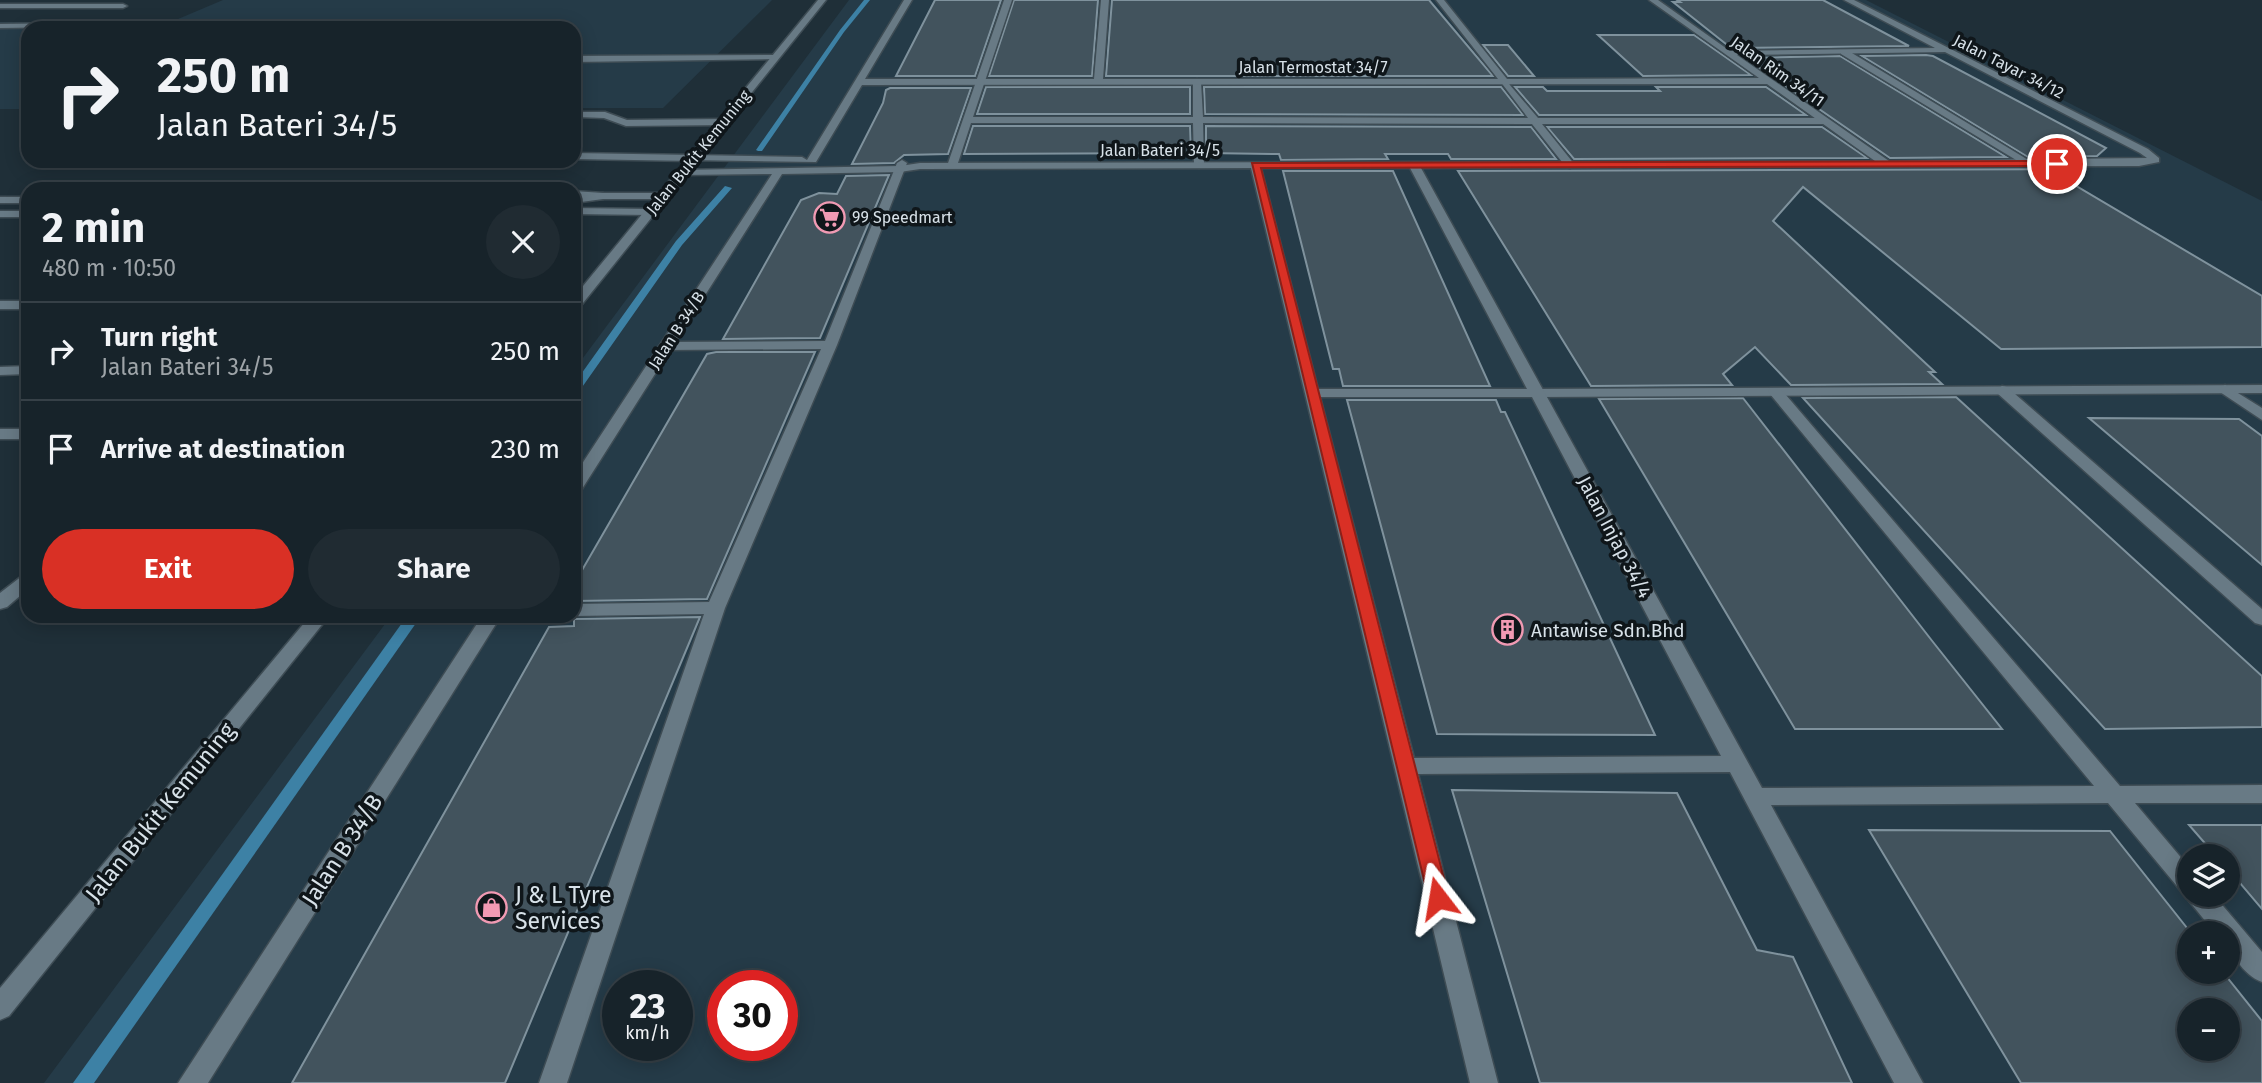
<!DOCTYPE html>
<html lang="en">
<head>
<meta charset="utf-8">
<style>
  body { margin:0; font-family:"Fira Sans",sans-serif; background:#202b32; color:#f1f3f6; height:100vh; display:flex; flex-direction:column; font-size:26px; white-space:nowrap }
  * { box-sizing:border-box; margin:0 }
  p { font-size:23px; color:#9ea4a8 }
  .icon { flex:none; width:38px; height:38px; fill:none; stroke:currentColor; stroke-width:2; stroke-linecap:round; stroke-linejoin:round }
  .map { position:relative; flex:1; overflow:hidden }
  .panel { position:absolute; left:21px; top:182px; width:560px; height:441px; display:flex; flex-direction:column; background:#17232a; border-radius:21px; box-shadow:0 4px 18px #0003,0 0 0 2px #364047 }
  .panel>* { flex:none }
  .hud { position:absolute; left:21px; top:21px; width:560px; height:147px; border-radius:21px; box-shadow:0 4px 18px #0003,0 0 0 2px #364047; background:#17232a; color:#f1f3f6; overflow:hidden }
  .controls { position:absolute; left:2177px; top:844px; display:grid; gap:14px }
  .controls a { display:grid; place-items:center; width:63px; height:63px; border-radius:50%; background:#17232a; box-shadow:0 4px 18px #0003,0 0 0 2px #364047; font-size:35px }
  .speed { position:absolute; left:602px; top:970px; display:flex; gap:14px; font-size:35px; font-weight:700; text-align:center }
  .speed>* { display:grid; place-content:center; width:91px; height:91px; border-radius:50%; background:#17232a; box-shadow:0 4px 18px #0003,0 0 0 2px #364047; line-height:1 }
  .speed small { font-size:18px; font-weight:400 }
  .speed .limit { border:10px solid #d22; background:#fff; color:#111 }
  .pin { position:absolute; display:grid; place-items:center; width:60px; height:60px; color:#fff; margin:-30px; border:4px solid #fff; border-radius:50%; box-shadow:0 2px 7px #0007 }
  .me { position:absolute; width:77px; margin:-38px; rotate:346deg; stroke-linejoin:round; filter:drop-shadow(0 0 5px #0008) }
  .turn { display:flex; align-items:center; gap:24px; height:147px; padding:0 21px; font-size:32px }
  .turn .icon { width:91px; height:91px; stroke-width:2.5 }
  .turn b { display:block; font-size:49px; line-height:60px }
  .round { display:grid; place-items:center; flex:none; width:74px; height:74px; border-radius:37px; background:#202b32 }
  .headline { display:flex; align-items:center; justify-content:space-between; height:119px; padding:0 21px }
  h1 { font-size:42px; font-weight:700; line-height:52px }
  .action { display:flex; gap:14px; margin-top:auto; padding:14px 21px }
  .action a { flex:1; height:80px; border-radius:42px; background:#d93025; color:#fff; font-size:28px; font-weight:700; line-height:80px; text-align:center }
  .action a+a { background:#202b32; color:#f1f3f6 }
  ul { padding:0; list-style:none }
  li { display:flex; align-items:center; gap:21px; height:98px; padding:0 21px; border-top:2px solid #364047 }
  li div { flex:1 }
  li b { display:block; font-size:26px }
  li em { font-style:normal }
  .map>svg:first-child { display:block }
  .built { fill:#253b48; fill-rule:evenodd }
  .lines { fill:none; stroke-linecap:round; stroke-linejoin:round }
  .stream { fill:#3d81a5; fill-rule:evenodd }
  .building { fill:#42535d; stroke:#7f929d; stroke-width:2; fill-rule:evenodd }
  .service-casing { stroke:#3e4c54; stroke-width:3 }
  .minor-casing { stroke:#3e4c54; stroke-width:3 }
  .secondary-casing { stroke:#3e4c54; stroke-width:3 }
  .service { fill:#687a85; fill-rule:evenodd }
  .minor { fill:#687a85; fill-rule:evenodd }
  .secondary { fill:#687a85; fill-rule:evenodd }
  .route { fill:#d93025; stroke:#8d1f18; stroke-width:2 }
  .labels { text-anchor:middle; stroke-width:7; stroke-linejoin:round; paint-order:stroke }
  .far-street-label { font-size:16px; fill:#d8e2e9; stroke:#0f161a }
  .far-poi-label { font-size:16px; fill:#d8e2e9; stroke:#0f161a; text-anchor:start }
  .street-label { font-size:19px; fill:#d8e2e9; stroke:#0f161a }
  .poi-label { font-size:19px; fill:#d8e2e9; stroke:#0f161a; text-anchor:start }
  .near-street-label { font-size:23px; fill:#d8e2e9; stroke:#0f161a }
  .near-poi-label { font-size:23px; fill:#d8e2e9; stroke:#0f161a; text-anchor:start }
</style>
</head>
<body>
<div class="map">
<svg width="2262" height="1083" viewBox="0 0 2262 1083">
  <rect width="100%" height="100%" fill="#1f2f38"/>
  <g class="built">
    <polygon points="223,0 772,0 663,108 574,108 574,28 28,28 28,109 0,109 0,22 171,22"/>
    <path d="M849 0H1866L2262 201V1083H44L391 616H574V370ZM2189 856H2228V894H2189ZM2189 933H2228V971H2189ZM618 985H677V1045H618ZM723 985H782V1045H723ZM2189 1010H2228V1048H2189Z"/>
  </g>
  <g class="lines">
    <g class="stream">
      <polygon points="864,0 870,0 844,32 762,151 758,151 756,150 840,30"/>
      <polygon points="725,186 732,188 682,245 578,393 574,394 574,384 676,241"/>
      <polygon points="407,616 421,616 94,1083 73,1083"/>
    </g>
  </g>
  <g class="building">
    <polygon points="935,0 1001,0 975,76 896,76"/>
    <polygon points="1014,0 1098,0 1092,76 989,76"/>
    <polygon points="1112,0 1429,0 1493,76 1106,76"/>
    <polygon points="1677,0 1823,0 1909,46 1731,48 1673,2 1680,2"/>
    <polygon points="1598,35 1694,35 1751,75 1643,76"/>
    <polygon points="1483,45 1508,45 1534,76 1508,76"/>
    <polygon points="1926,55 1933,56 2106,148 2097,156 2028,157 1862,56"/>
    <polygon points="1840,56 2006,157 1890,158 1745,58"/>
    <polygon points="986,87 1190,87 1190,114 977,114"/>
    <polygon points="1204,87 1501,87 1523,115 1205,114"/>
    <polygon points="1515,87 1543,87 1547,91 1660,91 1656,87 1766,87 1806,115 1539,115"/>
    <polygon points="890,88 971,88 948,154 904,155 894,163 852,164 883,103 886,90"/>
    <polygon points="973,126 1190,126 1191,153 964,154"/>
    <polygon points="1206,126 1531,127 1556,159 1451,159 1448,154 1385,154 1388,159 1281,160 1279,154 1206,153"/>
    <polygon points="1547,127 1822,127 1867,158 1574,159"/>
    <polygon points="2082,169 2068,181 2262,296 2262,347 2001,349 1803,187 1773,221 1935,372 1929,372 1942,384 1791,385 1755,347 1723,374 1732,385 1591,386 1458,171"/>
    <polygon points="1283,171 1393,171 1490,386 1343,386 1339,369 1333,369"/>
    <polygon points="889,175 820,338 723,339 801,200 819,193 837,194 846,176"/>
    <polygon points="716,352 815,352 707,599 574,601 574,584 707,354"/>
    <polygon points="1956,397 2262,676 2262,727 2105,729 1803,398"/>
    <polygon points="1743,398 1933,642 2002,729 1795,729 1599,399"/>
    <polygon points="1347,400 1496,400 1501,412 1505,412 1655,735 1437,734"/>
    <polygon points="2089,418 2239,419 2262,436 2262,565"/>
    <polygon points="700,617 505,1083 292,1083 549,627 574,626 574,619"/>
    <polygon points="1452,790 1677,793 1757,950 1793,957 1852,1083 1540,1083"/>
    <polygon points="2189,825 2262,825 2262,909 2228,869 2228,856 2216,856"/>
    <path d="M1869 830 2110 831 2191 933 2189 971H2222L2262 1021V1083H2021ZM2189 1010H2228V1048H2189Z"/>
  </g>
  <g class="lines">
    <defs>
      <g id="service">
        <polygon points="1004,0 1012,0 973,117 1193,117 1193,82 1197,79 1201,82 1203,117 1528,118 1500,81 1504,78 1538,118 1825,118 1830,121 1825,124 1542,124 1575,165 1570,168 1566,167 1532,124 1203,123 1204,165 1199,168 1194,165 1193,123 971,123 957,166 948,168 947,166"/>
        <polygon points="75,23 72,27 0,28 0,24"/>
        <polygon points="1841,50 1847,50 2035,164 2026,166 1841,54"/>
        <polygon points="778,55 775,59 574,62 574,56"/>
        <polygon points="581,112 605,112 627,120 723,119 728,122 723,125 626,126 604,118 578,117 576,115"/>
        <polygon points="574,153 693,155 698,158 693,161 574,159"/>
        <polygon points="902,160 907,163 837,345 725,608 567,1083 539,1083 704,614 574,616 574,604 709,602 821,349 666,350 659,346 666,342 825,341 897,163"/>
        <polygon points="574,191 603,193 608,196 603,199 574,197"/>
        <rect x="0" y="301" width="28" height="8"/>
        <polygon points="28,366 28,374 0,375 0,367"/>
        <polygon points="2262,385 2262,393 1537,397 1530,393 1537,389"/>
        <rect x="0" y="429" width="28" height="10"/>
      </g>
      <g id="minor">
        <path d="M904 0H912L865 79H1094L1101 0H1109L1103 79H1498L1436 0H1444L1507 79 1759 78 1649 0H1658L1730 51 1935 48 1844 0H1854L2148 149 2159 158V162L2139 166 1421 168 1762 788 2094 786 1770 394 1768 391 1770 388H1780L2120 786 2262 785V803H2135L2189 867V894H2213L2262 952V982C2243 975 2228 952 2228 933H2215L2189 901 2186 893 2181 891 2108 803 1771 805 1923 1083H1894L1730 772 1418 774 1498 1083H1470L1251 168 920 169 900 172 782 174 582 489 574 494V476L772 174 682 175 678 174V170L900 166 920 163 1875 161 1767 84 862 85 816 162 689 160 688 158 693 155 802 157 807 160ZM1945 52 2140 153 2147 158 1889 161 1737 55ZM1261 168H1410L1527 389H1318ZM1320 397H1532L1721 756 1414 758Z"/>
        <polygon points="0,4 123,4 127,6 123,8 0,8"/>
        <polygon points="603,193 663,193 668,196 663,199 603,199 574,203 574,197"/>
        <rect x="0" y="197" width="28" height="6"/>
        <polygon points="574,208 649,209 655,212 649,215 574,214"/>
        <rect x="0" y="211" width="28" height="6"/>
        <polygon points="2225,385 2262,408 2262,420 2220,392 2218,389"/>
        <polygon points="2002,386 2007,387 2262,609 2262,625 2255,623 1997,393 1995,390"/>
        <polygon points="28,574 28,589 7,607 0,609 0,593 22,576"/>
        <polygon points="482,616 501,616 208,1083 178,1083"/>
      </g>
      <g id="secondary">
        <polygon points="818,0 826,0 579,308 574,309 574,297"/>
        <polygon points="310,616 329,616 9,1016 0,1020 0,988"/>
      </g>
    </defs>
    <use href="#service" class="service-casing"/>
    <use href="#minor" class="minor-casing"/>
    <use href="#secondary" class="secondary-casing"/>
    <use href="#service" class="service"/>
    <use href="#minor" class="minor"/>
    <use href="#secondary" class="secondary"/>
  </g>
  <polygon class="route" points="2057,161 2060,162 2060,166 1261,168 1449,898 1446,905 1438,907 1430,905 1252,163"/>
  <defs>
    <symbol id="supermarket-ring" viewBox="-11 -11 22 22"><circle r="9.5" fill="#0f161a" stroke="#f19ab3" stroke-width="1.5"/><path d="M-6-5.5h2.5l.6 2H6L4.5 2H-2.5L-4.4-4H-6ZM-1.5 3.2a1.3 1.3 0 1 0 .1 0ZM3 3.2a1.3 1.3 0 1 0 .1 0Z" fill="#f19ab3"/></symbol>
    <symbol id="building-ring" viewBox="-11 -11 22 22"><circle r="9.5" fill="#0f161a" stroke="#f19ab3" stroke-width="1.5"/><path d="M-4-6H4V6H1V3H-1V6H-4ZM-2.5-4.3h1.7v1.8h-1.7ZM.8-4.3h1.7v1.8H.8ZM-2.5-1h1.7V.8h-1.7ZM.8-1h1.7V.8H.8Z" fill="#f19ab3"/></symbol>
    <symbol id="shop-ring" viewBox="-11 -11 22 22"><circle r="9.5" fill="#0f161a" stroke="#f19ab3" stroke-width="1.5"/><path d="M-5-2.5h2.3a2.7 3.5 0 0 1 5.4 0H5L5.5 6h-11ZM-1.5-2.5h3a1.5 2.3 0 0 0-3 0Z" fill="#f19ab3"/></symbol>
  </defs>
  <g fill-rule="evenodd">
    <use href="#supermarket-ring" x="812" y="200" width="35" height="35"/>
    <use href="#building-ring" x="1490" y="612" width="35" height="35"/>
    <use href="#shop-ring" x="474" y="890" width="35" height="35"/>
  </g>
  <g class="labels">
    <g class="far-street-label">
      <text transform="translate(2009 66) rotate(27)" y="6">Jalan Tayar 34/12</text>
      <text x="1313" y="73">Jalan Termostat 34/7</text>
      <text transform="translate(1778 71) rotate(35)" y="6">Jalan Rim 34/11</text>
      <text x="1160" y="156">Jalan Bateri 34/5</text>
      <text transform="translate(698 152) rotate(-51)" y="6">Jalan Bukit Kemuning</text>
      <text transform="translate(676 330) rotate(-57)" y="6">Jalan B 34/B</text>
    </g>
    <g class="far-poi-label">
      <text x="852" y="223">99 Speedmart</text>
    </g>
    <g class="street-label">
      <text transform="translate(1615 537) rotate(62)" y="7">Jalan Injap 34/4</text>
    </g>
    <g class="poi-label">
      <text x="1531" y="637">Antawise Sdn.Bhd</text>
    </g>
    <g class="near-street-label">
      <text transform="translate(160 812) rotate(-51)" y="8">Jalan Bukit Kemuning</text>
      <text transform="translate(342 850) rotate(-57)" y="8">Jalan B 34/B</text>
    </g>
    <g class="near-poi-label">
      <text x="515" y="903">J &amp; L Tyre<tspan x="515" dy="26">Services</tspan></text>
    </g>
  </g>
</svg>
<div class="controls">
<a><svg class="icon" aria-label="layers" viewBox="0 0 24 24"><path d="M12 4l9 5-9 5-9-5zM3 14l9 5 9-5"/></svg></a>
<a>+</a>
<a>−</a>
</div>
<div class="speed"><div>23<small>km/h</small></div><div class="limit">30</div></div>
<div class="pin" style="left:2057px;top:164px;background:#d93025"><svg class="icon" aria-label="arrive" viewBox="0 0 24 24"><path d="M6 21V4h12l-3 4 3 4H6"/></svg></div>
<svg class="me" style="left:1438px;top:898px" viewBox="-20 -20 40 40"><path d="M0-17L14 15 0 8-14 15z" fill="#d93025" stroke="#fff" stroke-width="4"/></svg>
<div class="hud">
<div class="turn"><svg class="icon" aria-label="right" viewBox="0 0 24 24"><path d="M7 20v-9h11M14 6l5 5-5 5"/></svg><div><b>250 m</b>Jalan Bateri 34/5</div></div>
</div>
<section class="panel">
<div class="headline"><div><h1>2 min</h1><p>480 m · 10:50</p></div><a class="round"><svg class="icon" aria-label="close" viewBox="0 0 24 24"><path d="M6 6l12 12M18 6L6 18"/></svg></a></div>
<ul>
<li><svg class="icon" aria-label="right" viewBox="0 0 24 24"><path d="M7 20v-9h11M14 6l5 5-5 5"/></svg><div><b>Turn right</b><p>Jalan Bateri 34/5</p></div><em>250 m</em></li>
<li><svg class="icon" aria-label="arrive" viewBox="0 0 24 24"><path d="M6 21V4h12l-3 4 3 4H6"/></svg><div><b>Arrive at destination</b></div><em>230 m</em></li>
</ul>
<div class="action"><a>Exit</a><a>Share</a></div>
</section>
</div>
</body>
</html>
